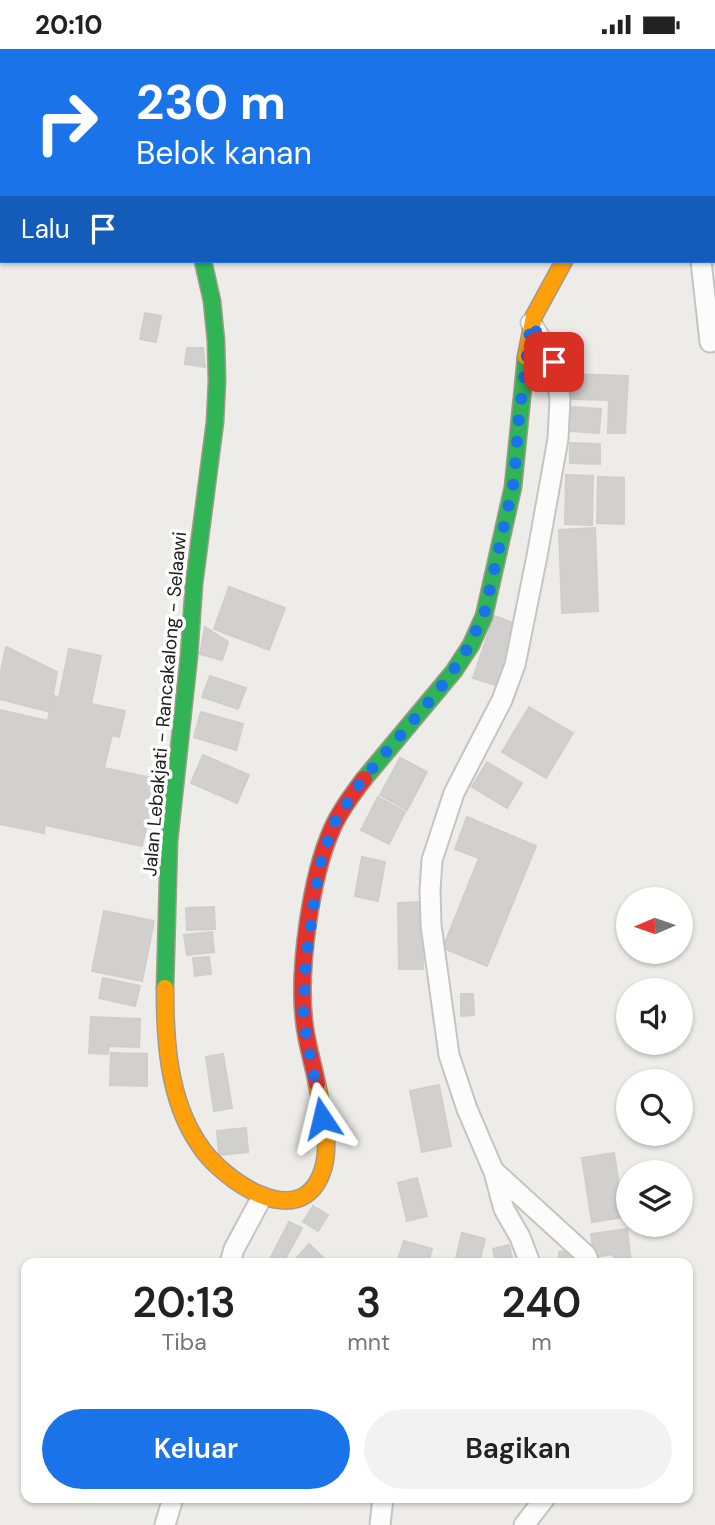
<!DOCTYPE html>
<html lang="id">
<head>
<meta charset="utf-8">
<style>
  body { margin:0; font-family:"DM Sans",sans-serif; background:#f2f2f2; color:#222; height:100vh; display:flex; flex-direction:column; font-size:26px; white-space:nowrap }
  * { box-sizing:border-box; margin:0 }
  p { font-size:23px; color:#767676 }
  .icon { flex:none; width:38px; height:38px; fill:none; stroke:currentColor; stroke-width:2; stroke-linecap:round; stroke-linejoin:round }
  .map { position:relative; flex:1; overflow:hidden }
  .details { position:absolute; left:21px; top:1209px; width:672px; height:245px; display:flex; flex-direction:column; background:#fff; border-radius:14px; box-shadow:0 2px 5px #0004 }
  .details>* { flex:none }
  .hud { position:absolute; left:0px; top:0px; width:716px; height:214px; box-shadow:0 2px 5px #0004; background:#1a73e8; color:#fff; overflow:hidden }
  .needle { width:46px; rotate:268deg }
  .buttons { position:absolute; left:616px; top:838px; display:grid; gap:14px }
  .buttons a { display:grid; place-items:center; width:77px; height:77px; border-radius:50%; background:#fff; box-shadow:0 2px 5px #0004; font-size:35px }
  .pin { position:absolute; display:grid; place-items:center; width:60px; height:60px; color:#fff; margin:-30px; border-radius:14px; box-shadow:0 4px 10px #0006 }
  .me { position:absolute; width:77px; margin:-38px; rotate:350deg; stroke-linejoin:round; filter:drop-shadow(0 0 5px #0008) }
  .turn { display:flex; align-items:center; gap:24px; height:147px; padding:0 21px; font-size:32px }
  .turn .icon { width:91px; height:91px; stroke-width:2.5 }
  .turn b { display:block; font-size:49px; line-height:60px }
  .then { display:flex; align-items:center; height:66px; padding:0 21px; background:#0003; gap:14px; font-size:26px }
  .eta { display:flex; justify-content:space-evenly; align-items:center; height:119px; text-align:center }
  .eta b { font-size:42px; font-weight:600; line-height:49px }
  .cta { display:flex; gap:14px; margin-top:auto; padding:14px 21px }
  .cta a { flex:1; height:80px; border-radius:42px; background:#1a73e8; color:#fff; font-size:28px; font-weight:600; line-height:80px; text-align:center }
  .cta a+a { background:#f2f2f2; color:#222 }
  .status { display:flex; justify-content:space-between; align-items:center; height:49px; padding:0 35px; background:#fff; direction:ltr }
  .status svg { height:19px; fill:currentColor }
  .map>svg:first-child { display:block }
  .building { fill:#d2d0ce; stroke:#d1ceca; stroke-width:2 }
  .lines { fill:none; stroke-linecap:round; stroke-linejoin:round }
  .street-casing { stroke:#c5c4c3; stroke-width:23 }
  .fast-casing { stroke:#a39a87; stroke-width:19 }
  .slow-casing { stroke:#a39a87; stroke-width:19 }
  .jam-casing { stroke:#a39a87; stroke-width:19 }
  .street { stroke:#fcfcfc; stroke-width:19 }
  .fast { stroke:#30b455; stroke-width:16 }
  .slow { stroke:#ff9f0a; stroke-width:16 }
  .jam { stroke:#e5322d; stroke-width:16 }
  .route { stroke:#1a73e8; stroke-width:12; stroke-dasharray:0 21.6 }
  .labels { text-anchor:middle; stroke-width:7; stroke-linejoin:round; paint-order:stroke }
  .street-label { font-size:19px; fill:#202020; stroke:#fff }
</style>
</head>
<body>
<div class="status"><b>20:10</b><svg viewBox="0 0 49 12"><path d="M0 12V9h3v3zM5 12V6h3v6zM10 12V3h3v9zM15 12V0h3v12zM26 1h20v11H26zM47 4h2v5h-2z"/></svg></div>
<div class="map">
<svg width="715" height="1476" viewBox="0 0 715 1476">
  <rect width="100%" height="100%" fill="#eeece9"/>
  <g class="building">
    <polygon points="145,264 161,267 156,293 140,290"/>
    <polygon points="187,299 203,299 205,318 185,315"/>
    <polygon points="572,325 628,327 625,384 608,384 609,351 571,350"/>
    <polygon points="571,358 601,360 599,384 570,382"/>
    <polygon points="570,394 600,395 600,415 570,414"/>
    <polygon points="566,426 593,427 592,476 565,475"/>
    <polygon points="598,428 624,429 624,475 597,474"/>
    <polygon points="595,479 598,562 562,564 559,481"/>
    <polygon points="229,538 285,559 269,601 214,580"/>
    <polygon points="494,567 519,576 499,637 473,629"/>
    <polygon points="205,578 228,593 222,611 200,605"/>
    <polygon points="6,598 57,623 50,663 0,650 0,627"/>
    <polygon points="69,600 101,607 91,655 125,662 119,688 112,686 104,719 157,730 142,797 45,776 44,784 0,775 0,661 48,672 53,647 59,648"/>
    <polygon points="210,627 246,639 238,660 202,648"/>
    <polygon points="529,658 573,684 546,729 502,703"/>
    <polygon points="201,663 243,675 236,701 194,688"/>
    <polygon points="203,706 249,726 237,754 191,734"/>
    <polygon points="400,709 427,723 407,761 380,746"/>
    <polygon points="487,713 522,734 507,759 472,738"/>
    <polygon points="378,748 405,763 389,795 361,781"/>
    <polygon points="467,768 536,797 487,917 443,899 479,809 455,800"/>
    <polygon points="362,808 385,813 378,852 355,847"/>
    <polygon points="422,853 423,920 399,920 398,854"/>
    <polygon points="214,858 215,880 187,881 186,859"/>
    <polygon points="104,862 154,872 142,932 92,922"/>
    <polygon points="212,883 214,903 187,906 184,886"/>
    <polygon points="209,908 211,925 195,927 193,909"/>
    <polygon points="103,929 140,937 135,957 99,949"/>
    <polygon points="461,945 473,945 474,966 461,967"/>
    <polygon points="91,968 140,970 139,998 109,997 108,1005 89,1004"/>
    <polygon points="111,1004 147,1005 147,1037 110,1036"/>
    <polygon points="223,1005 232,1059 214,1062 206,1008"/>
    <polygon points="439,1036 451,1097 422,1103 410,1042"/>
    <polygon points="246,1079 248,1103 219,1106 217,1082"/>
    <polygon points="614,1104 624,1168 592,1173 582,1109"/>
    <polygon points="417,1129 427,1167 407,1172 398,1134"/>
    <polygon points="313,1157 328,1166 318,1182 303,1173"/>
    <polygon points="289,1173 302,1179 283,1214 268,1214"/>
    <polygon points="627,1180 631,1213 615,1214 613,1205 594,1208 591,1185"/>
    <polygon points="462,1184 485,1190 479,1214 455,1214"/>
    <polygon points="404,1192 432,1200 428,1214 397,1214"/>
    <polygon points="309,1195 328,1213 327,1214 299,1214 295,1211"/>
    <polygon points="509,1196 513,1214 496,1214 493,1200"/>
    <polygon points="574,1201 576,1214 559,1214 559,1203"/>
  </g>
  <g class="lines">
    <defs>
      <g id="street">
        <polyline points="536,0 537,2"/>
        <polyline points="701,212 710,293"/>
        <polyline points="495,1123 586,1206 589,1214"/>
        <polyline points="230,1214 234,1200 262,1148"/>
        <polyline points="530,1214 520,1188 504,1160 494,1123 467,1060 449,1006 431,876 430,841 432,811 454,744 502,651 515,616 537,507 558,390 560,350 554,312 531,274"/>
        <polyline points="165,1476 173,1449"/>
        <polyline points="380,1476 383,1449"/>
        <polyline points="524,1476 545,1449"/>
      </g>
      <g id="fast">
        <polyline points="131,0 132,2"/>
        <polyline points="364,730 454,622 471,596 484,567 513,438 526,308"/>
        <polyline points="165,939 169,792 189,607 194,535 215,373 217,332 216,292 212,252 203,212"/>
      </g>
      <g id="slow">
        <polyline points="714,121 715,121"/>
        <polyline points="526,308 534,267 564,212"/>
        <path d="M165 939C165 991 168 1049 198 1094 220 1130 302 1188 323 1120 331 1094 322 1061 317 1035"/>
      </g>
      <path id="jam" d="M317 1035C313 1014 306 993 304 971 298 920 311 827 332 780 340 762 352 746 364 730"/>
    </defs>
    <use href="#street" class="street-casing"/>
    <use href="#fast" class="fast-casing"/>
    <use href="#slow" class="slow-casing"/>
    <use href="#jam" class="jam-casing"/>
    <use href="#street" class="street"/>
    <use href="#fast" class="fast"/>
    <use href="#slow" class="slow"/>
    <use href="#jam" class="jam"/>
  </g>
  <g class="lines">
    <polyline class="route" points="322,1069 303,969 306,909 319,818 333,776 360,734 438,642 464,606 484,566 514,432 519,368 531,274 554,313"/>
  </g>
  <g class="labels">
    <g class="street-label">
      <text transform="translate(164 655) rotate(-85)" y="7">Jalan Lebakjati - Rancakalong - Selaawi</text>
    </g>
  </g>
</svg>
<div class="buttons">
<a><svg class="needle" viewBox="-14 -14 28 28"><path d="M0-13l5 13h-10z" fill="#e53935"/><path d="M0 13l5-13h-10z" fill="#767676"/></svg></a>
<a><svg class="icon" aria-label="sound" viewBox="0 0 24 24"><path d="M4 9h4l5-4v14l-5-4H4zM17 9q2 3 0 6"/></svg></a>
<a><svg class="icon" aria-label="search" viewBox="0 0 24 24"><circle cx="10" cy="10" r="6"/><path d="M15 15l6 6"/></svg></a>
<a><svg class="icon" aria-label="layers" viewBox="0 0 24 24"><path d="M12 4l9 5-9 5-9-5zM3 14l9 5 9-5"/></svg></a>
</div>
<div class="pin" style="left:554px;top:313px;background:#d93025"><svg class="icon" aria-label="arrive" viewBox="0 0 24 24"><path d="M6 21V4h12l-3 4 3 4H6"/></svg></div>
<svg class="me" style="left:322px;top:1069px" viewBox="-20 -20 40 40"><path d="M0-17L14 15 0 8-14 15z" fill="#1a73e8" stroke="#fff" stroke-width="4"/></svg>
<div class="hud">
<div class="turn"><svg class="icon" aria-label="right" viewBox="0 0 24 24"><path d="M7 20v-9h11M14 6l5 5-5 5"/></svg><div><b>230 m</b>Belok kanan</div></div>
<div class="then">Lalu<svg class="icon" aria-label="arrive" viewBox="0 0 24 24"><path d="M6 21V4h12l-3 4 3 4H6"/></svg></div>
</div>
<section class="details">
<div class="eta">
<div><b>20:13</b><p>Tiba</p></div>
<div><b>3</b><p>mnt</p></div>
<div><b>240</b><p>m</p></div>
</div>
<div class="cta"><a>Keluar</a><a>Bagikan</a></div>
</section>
</div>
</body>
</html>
